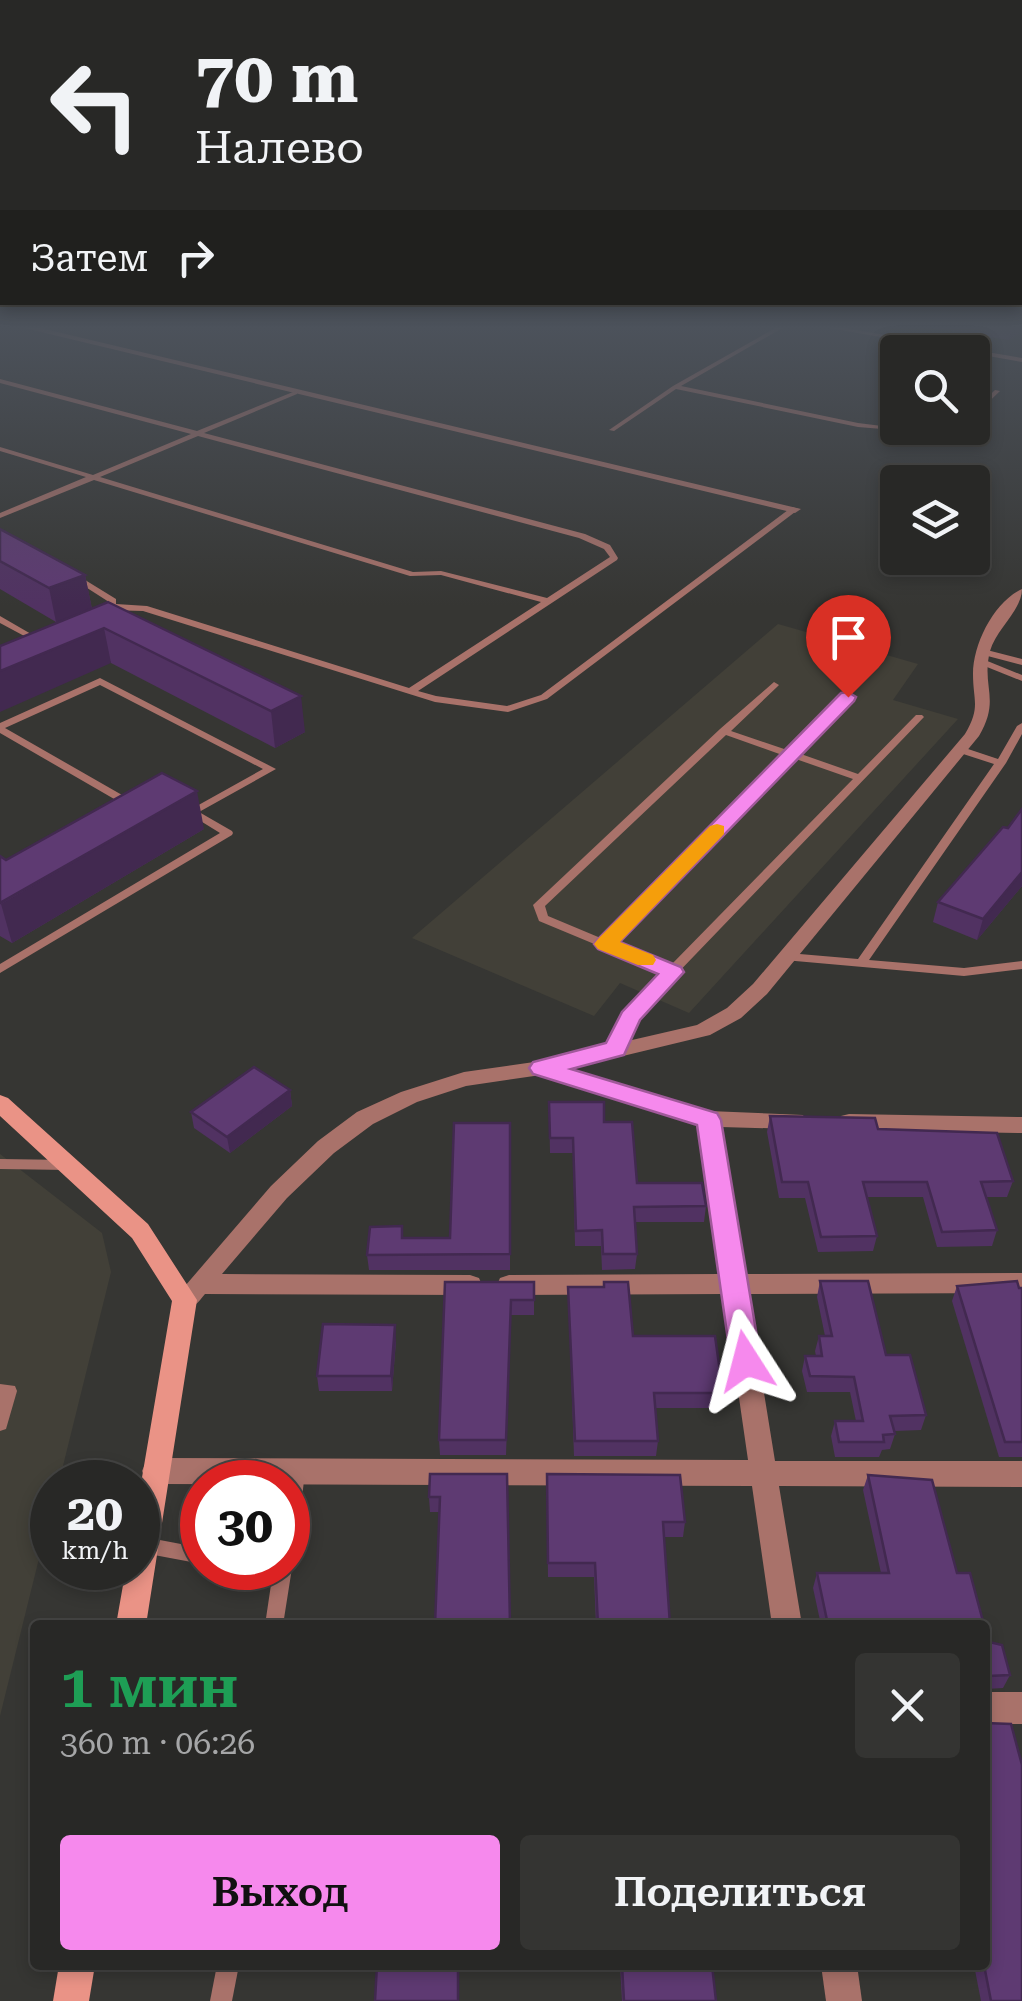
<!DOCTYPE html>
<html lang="ru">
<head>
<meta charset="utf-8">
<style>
  body { margin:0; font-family:"Roboto Serif",serif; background:#343432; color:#f1f3f6; height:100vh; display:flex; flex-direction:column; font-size:38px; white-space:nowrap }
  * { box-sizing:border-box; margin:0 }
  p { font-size:32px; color:#a5a6a7 }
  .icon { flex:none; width:55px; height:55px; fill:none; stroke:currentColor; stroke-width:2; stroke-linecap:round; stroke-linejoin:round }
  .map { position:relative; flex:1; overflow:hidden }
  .panel { position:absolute; left:30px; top:1620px; width:960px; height:350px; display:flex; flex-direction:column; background:#282826; border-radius:10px; box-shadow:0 5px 15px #0003,0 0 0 2px #444443 }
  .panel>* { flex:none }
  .hud { position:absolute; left:0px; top:0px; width:1022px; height:305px; box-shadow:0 5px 15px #0003,0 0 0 2px #444443; background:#282826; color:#f1f3f6; overflow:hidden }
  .tools { position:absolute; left:880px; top:335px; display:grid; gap:20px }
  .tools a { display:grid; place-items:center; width:110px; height:110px; border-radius:10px; background:#282826; box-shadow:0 5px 15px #0003,0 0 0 2px #444443; font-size:50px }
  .speed { position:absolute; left:30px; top:1460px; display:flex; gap:20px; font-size:50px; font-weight:700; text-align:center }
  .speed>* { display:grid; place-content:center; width:130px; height:130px; border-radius:50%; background:#282826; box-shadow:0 5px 15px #0003,0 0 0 2px #444443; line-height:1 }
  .speed small { font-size:25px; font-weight:400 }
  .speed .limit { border:15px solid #d22; background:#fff; color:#111 }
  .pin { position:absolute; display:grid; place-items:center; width:85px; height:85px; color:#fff; margin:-102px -42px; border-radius:50% 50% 50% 0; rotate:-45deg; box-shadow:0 0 10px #0007 }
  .pin .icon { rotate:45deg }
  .me { position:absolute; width:110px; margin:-55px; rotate:351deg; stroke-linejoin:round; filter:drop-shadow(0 0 8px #0008) }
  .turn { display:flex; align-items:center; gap:35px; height:210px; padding:0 30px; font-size:45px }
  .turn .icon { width:130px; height:130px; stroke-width:2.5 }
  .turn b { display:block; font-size:70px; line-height:85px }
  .then { display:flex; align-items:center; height:95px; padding:0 30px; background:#0003; gap:20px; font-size:38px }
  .round { display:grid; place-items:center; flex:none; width:105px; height:105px; border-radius:10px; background:#343432 }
  .overview { display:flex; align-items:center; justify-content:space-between; height:170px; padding:0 30px }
  h1 { font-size:60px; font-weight:600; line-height:75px; color:#1e9e55 }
  .primary-button { display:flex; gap:20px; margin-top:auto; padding:20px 30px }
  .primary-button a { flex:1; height:115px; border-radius:10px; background:#f689ed; color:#111; font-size:40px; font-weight:600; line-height:115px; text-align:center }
  .primary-button a+a { background:#343432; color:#f1f3f6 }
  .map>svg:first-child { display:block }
  .built { fill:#424038 }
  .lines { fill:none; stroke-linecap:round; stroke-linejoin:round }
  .lane { fill:#a9726a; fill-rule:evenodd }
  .street { fill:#a9726a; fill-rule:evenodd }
  .secondary { fill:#ea9386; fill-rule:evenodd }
  .wall { fill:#513262 }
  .shaded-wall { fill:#422950 }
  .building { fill:#5e3a72; stroke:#422950; stroke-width:2.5 }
  .route { fill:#f689ed; stroke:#a0599a; stroke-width:2.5 }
  .slow { fill:#f59e0b }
</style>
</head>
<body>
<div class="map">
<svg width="1022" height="2001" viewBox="0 0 1022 2001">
  <rect width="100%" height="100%" fill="#363633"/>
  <g class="built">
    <polygon points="778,624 918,664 893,700 958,719 689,1013 620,983 594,1016 412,938"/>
    <polygon points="0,1154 102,1233 111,1272 59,1482 52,1482 52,1506 0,1716"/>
  </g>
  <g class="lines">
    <g class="lane">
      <polygon points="779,326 786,326 681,386 858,423 898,428 964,428 931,433 858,427 676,389 614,431 609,430 673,386"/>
      <polygon points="818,326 832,326 1022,358 1022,362"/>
      <path d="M0 379 197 431 293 392H297V394L204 433 585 534 610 545 618 558 617 560 418 691 436 696 507 706 541 695 792 507 799 509 547 699 508 712 435 702 143 611 108 610 109 602 70 577 77 575 116 599V604L147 606 409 688 541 602 441 575 410 576 94 480 0 518V513L86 477 0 451V447L93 475 191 434 0 383ZM198 436 579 538 604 549 610 557 547 598 441 571 413 572 100 477Z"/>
      <polygon points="995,390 1000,391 972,418 972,412"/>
      <polygon points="0,616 38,638 0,661 0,654 28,638 0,623"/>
      <polygon points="983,649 1022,659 1022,665 980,654 979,652"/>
      <polygon points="980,658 1022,675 1022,681 977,663 977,659"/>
      <polygon points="100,678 276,769 199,812 232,831 233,833 232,835 0,973 0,964 220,833 186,812 263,769 100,685 5,728 136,803 136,807 128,807 0,733 0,723"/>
      <path d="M774 682 779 685 777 687 731 731 790 751 845 695H851V699L798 753 858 774 916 715H922L924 717 644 1008 628 1030 620 1052H610L609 1049C620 1018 641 996 664 973L539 921 533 905 720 729ZM726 735 785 756 603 939 548 916 545 906ZM793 758 853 779 670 966 613 943Z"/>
      <polygon points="1022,723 1022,734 1006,763 869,960 964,968 1022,961 1022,969 964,976 784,960 782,957 784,954 788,953 858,959 994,764 957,752 957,748 965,748 998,759 1017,726"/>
      <polygon points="0,1159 68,1160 73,1161 75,1165 73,1169 68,1170 0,1169"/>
      <polygon points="0,1384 15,1386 17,1391 6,1429 0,1431"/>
      <polygon points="296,1463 302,1465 305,1471 297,1544 294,1550 288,1553 286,1482 290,1465"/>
      <polygon points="144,1537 202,1548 202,1564 138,1552 138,1540"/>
      <polygon points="288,1561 292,1568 283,1625 265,1625 272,1578 259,1574 256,1568 288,1568"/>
      <polygon points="217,1965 239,1965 232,2001 210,2001"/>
    </g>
    <g class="street">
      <polygon points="16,326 32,326 801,509 795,513"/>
      <path d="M1022 589C1022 610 996 629 990 651 981 687 1001 699 979 736L767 994 741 1018 710 1035 569 1069 709 1111 803 1115 806 1121 803 1127 795 1129 721 1127 745 1274 1022 1273V1293L748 1294 775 1461H1022V1487L779 1486 802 1625H772L752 1486 156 1484 146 1480 142 1471 146 1462 156 1458 748 1460 724 1294 509 1295 500 1292 497 1285 500 1278 509 1275 721 1274 699 1124 541 1075 466 1086 417 1102 373 1124 334 1153 287 1198 222 1274 470 1275 479 1278 482 1285 479 1292 470 1295 205 1294C196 1305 191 1312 176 1307L173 1300 271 1186 318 1141 357 1112 401 1092 464 1072 541 1061 697 1025 727 1008 753 984 965 734C981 707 973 701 973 674 973 644 994 602 1022 589Z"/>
      <polygon points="849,1114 1022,1117 1022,1133 849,1130 841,1128 838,1122 841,1116"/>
      <rect x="985" y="1692" width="37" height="32"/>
      <polygon points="821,1965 857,1965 862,2001 826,2001"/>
    </g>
    <g class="secondary">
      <polygon points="0,1095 8,1098 148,1224 197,1300 146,1625 116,1625 126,1568 138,1568 138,1501 172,1301 132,1238 0,1116"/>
      <polygon points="59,1965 95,1965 89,2001 53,2001"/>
    </g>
  </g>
  <g class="wall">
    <polygon points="920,326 1022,326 1022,331 1009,340"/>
    <polygon points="0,529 85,575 92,609 108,602 305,732 275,748 111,663 88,610 56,622 0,589"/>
    <polygon points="1022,809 1022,886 977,940 933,922 938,902 1008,828"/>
    <polygon points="204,829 12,943 0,936 0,856 6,860"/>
    <polygon points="290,1090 292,1106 230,1153 194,1128 191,1112"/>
    <polygon points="549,1102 604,1122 637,1183 706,1206 704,1222 635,1222 637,1254 635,1269 602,1270 601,1246 575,1246 573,1153 550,1153"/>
    <polygon points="770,1116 878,1129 1013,1181 1007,1197 986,1197 997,1230 992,1246 937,1247 923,1197 867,1197 877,1236 873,1251 818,1252 805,1198 779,1198 767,1132"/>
    <polygon points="510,1123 510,1270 369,1270 367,1255 403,1238 450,1238"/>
    <polygon points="820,1281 886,1355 926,1415 921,1430 894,1431 895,1434 890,1449 882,1450 879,1457 835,1457 831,1436 835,1421 856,1421 850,1392 807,1392 802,1371 805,1356 816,1356 815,1351 819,1336 825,1336 817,1297"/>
    <polygon points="445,1282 534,1282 534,1315 511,1315 506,1455 440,1455 439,1440"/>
    <polygon points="957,1286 1022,1288 1022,1457 999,1457 952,1301"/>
    <polygon points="568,1287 633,1336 723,1393 720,1408 655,1408 658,1441 656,1456 574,1456"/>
    <polygon points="396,1341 392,1391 319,1391 317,1376"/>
    <polygon points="507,1474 439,1512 430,1512 429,1497"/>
    <polygon points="868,1475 957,1573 984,1625 821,1625 813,1588 817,1573 881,1573 863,1490"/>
    <polygon points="547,1489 685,1522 683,1537 664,1537 670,1625 596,1625 594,1577 548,1577"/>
    <polygon points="985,1628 989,1642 1010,1675 1003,1688 986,1689 985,1691"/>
    <polygon points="620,1965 712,1965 716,2001 622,2001"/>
    <polygon points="876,1965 915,1965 913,1968 876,1967"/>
    <polygon points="974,1965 985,1965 1022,2001 981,2001"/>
  </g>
  <g class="shaded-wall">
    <polygon points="1014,326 1022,326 1022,331 1009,340 1011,328"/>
    <polygon points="85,575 92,609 56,622 49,588"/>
    <polygon points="104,628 111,663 0,712 0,671"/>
    <polygon points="301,696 305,732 275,748 271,711"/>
    <polygon points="197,791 204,829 12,943 1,904"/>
    <polygon points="1022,872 1022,886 977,940 983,919"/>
    <polygon points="290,1090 292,1106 230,1153 227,1137"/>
    <polygon points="395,1325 396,1341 392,1391 391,1376"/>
  </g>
  <g class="building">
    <polygon points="0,529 85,575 49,588 0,561"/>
    <polygon points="108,602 301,696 271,711 104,628 0,671 0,646"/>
    <polygon points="162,773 197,791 0,903 0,856 6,860"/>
    <polygon points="1022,809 1022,872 983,919 938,902 1003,827 1008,828"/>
    <polygon points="254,1067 290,1090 227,1137 191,1112"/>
    <polygon points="549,1102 604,1102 604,1122 632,1122 637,1183 702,1183 706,1206 634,1207 637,1254 603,1254 602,1230 576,1231 573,1138 550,1138"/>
    <polygon points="770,1116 875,1118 878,1129 997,1133 1013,1181 981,1182 997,1230 942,1232 927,1182 863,1182 877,1236 821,1237 808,1182 782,1182"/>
    <polygon points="454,1123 510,1123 510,1254 367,1255 370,1227 402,1226 402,1238 450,1238"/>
    <polygon points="820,1281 868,1281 886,1355 910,1355 926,1415 890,1416 895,1434 883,1435 884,1442 839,1442 835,1421 863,1421 854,1377 810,1376 805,1356 822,1356 819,1336 832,1336"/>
    <polygon points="1017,1281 1019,1288 1022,1288 1022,1442 1005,1442 957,1286"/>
    <polygon points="445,1282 534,1282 534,1300 511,1300 506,1440 439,1440"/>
    <polygon points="604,1282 628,1282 633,1336 715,1336 723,1393 654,1393 658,1441 575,1441 568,1287 604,1287"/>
    <polygon points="323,1324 395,1325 391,1376 317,1376"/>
    <polygon points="430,1474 507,1474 510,1625 435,1625 440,1497 429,1497"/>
    <polygon points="547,1474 680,1475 685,1522 663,1522 670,1625 598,1625 595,1563 548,1563"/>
    <polygon points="868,1475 932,1480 957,1573 970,1573 984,1625 828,1625 817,1573 889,1573"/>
    <polygon points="985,1628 989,1642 1002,1645 1010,1675 989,1676 988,1685 985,1685"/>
    <polygon points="985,1723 1011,1724 1022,1765 1022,2001 991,2001 984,1965"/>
    <polygon points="377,1965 458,1965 458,2001 375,2001"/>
    <polygon points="622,1965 712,1965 716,2001 624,2001"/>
  </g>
  <linearGradient id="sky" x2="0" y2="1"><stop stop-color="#1e1e1c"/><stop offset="0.54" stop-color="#4c525b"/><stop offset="1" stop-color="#4c525b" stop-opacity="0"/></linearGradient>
  <rect width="1022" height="606" fill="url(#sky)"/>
  <polygon class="route" points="848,692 856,697 854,701 620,942 681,967 684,972 640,1020 624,1055 571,1069 717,1113 721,1120 761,1361 756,1370 746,1373 736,1370 731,1361 697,1125 533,1074 529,1068 533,1062 606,1043 622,1012 658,974 598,949 594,944 598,939 841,693"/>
  <polygon class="slow" points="717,824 724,826 724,834 620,942 653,955 656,960 653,965 638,965 598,949 594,944 598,939 710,826"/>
</svg>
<div class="tools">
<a><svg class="icon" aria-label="search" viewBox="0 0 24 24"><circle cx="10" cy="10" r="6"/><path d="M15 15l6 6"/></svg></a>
<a><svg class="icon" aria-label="layers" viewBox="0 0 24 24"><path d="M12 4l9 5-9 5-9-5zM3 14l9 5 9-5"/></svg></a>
</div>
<div class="speed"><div>20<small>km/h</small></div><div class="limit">30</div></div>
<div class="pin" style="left:848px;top:697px;background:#d93025"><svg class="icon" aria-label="arrive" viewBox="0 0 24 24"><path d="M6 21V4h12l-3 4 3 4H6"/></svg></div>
<svg class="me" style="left:746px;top:1361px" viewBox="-20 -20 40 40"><path d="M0-17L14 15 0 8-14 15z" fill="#f689ed" stroke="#fff" stroke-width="4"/></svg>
<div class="hud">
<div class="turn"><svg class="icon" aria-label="left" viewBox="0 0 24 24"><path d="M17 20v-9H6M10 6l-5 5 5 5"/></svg><div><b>70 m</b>Налево</div></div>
<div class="then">Затем<svg class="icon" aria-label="right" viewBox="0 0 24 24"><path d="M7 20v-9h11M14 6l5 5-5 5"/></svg></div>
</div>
<section class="panel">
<div class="overview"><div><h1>1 мин</h1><p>360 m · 06:26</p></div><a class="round"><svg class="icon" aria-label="close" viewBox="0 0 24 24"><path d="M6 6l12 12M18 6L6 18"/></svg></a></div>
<div class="primary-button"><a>Выход</a><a>Поделиться</a></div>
</section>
</div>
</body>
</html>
